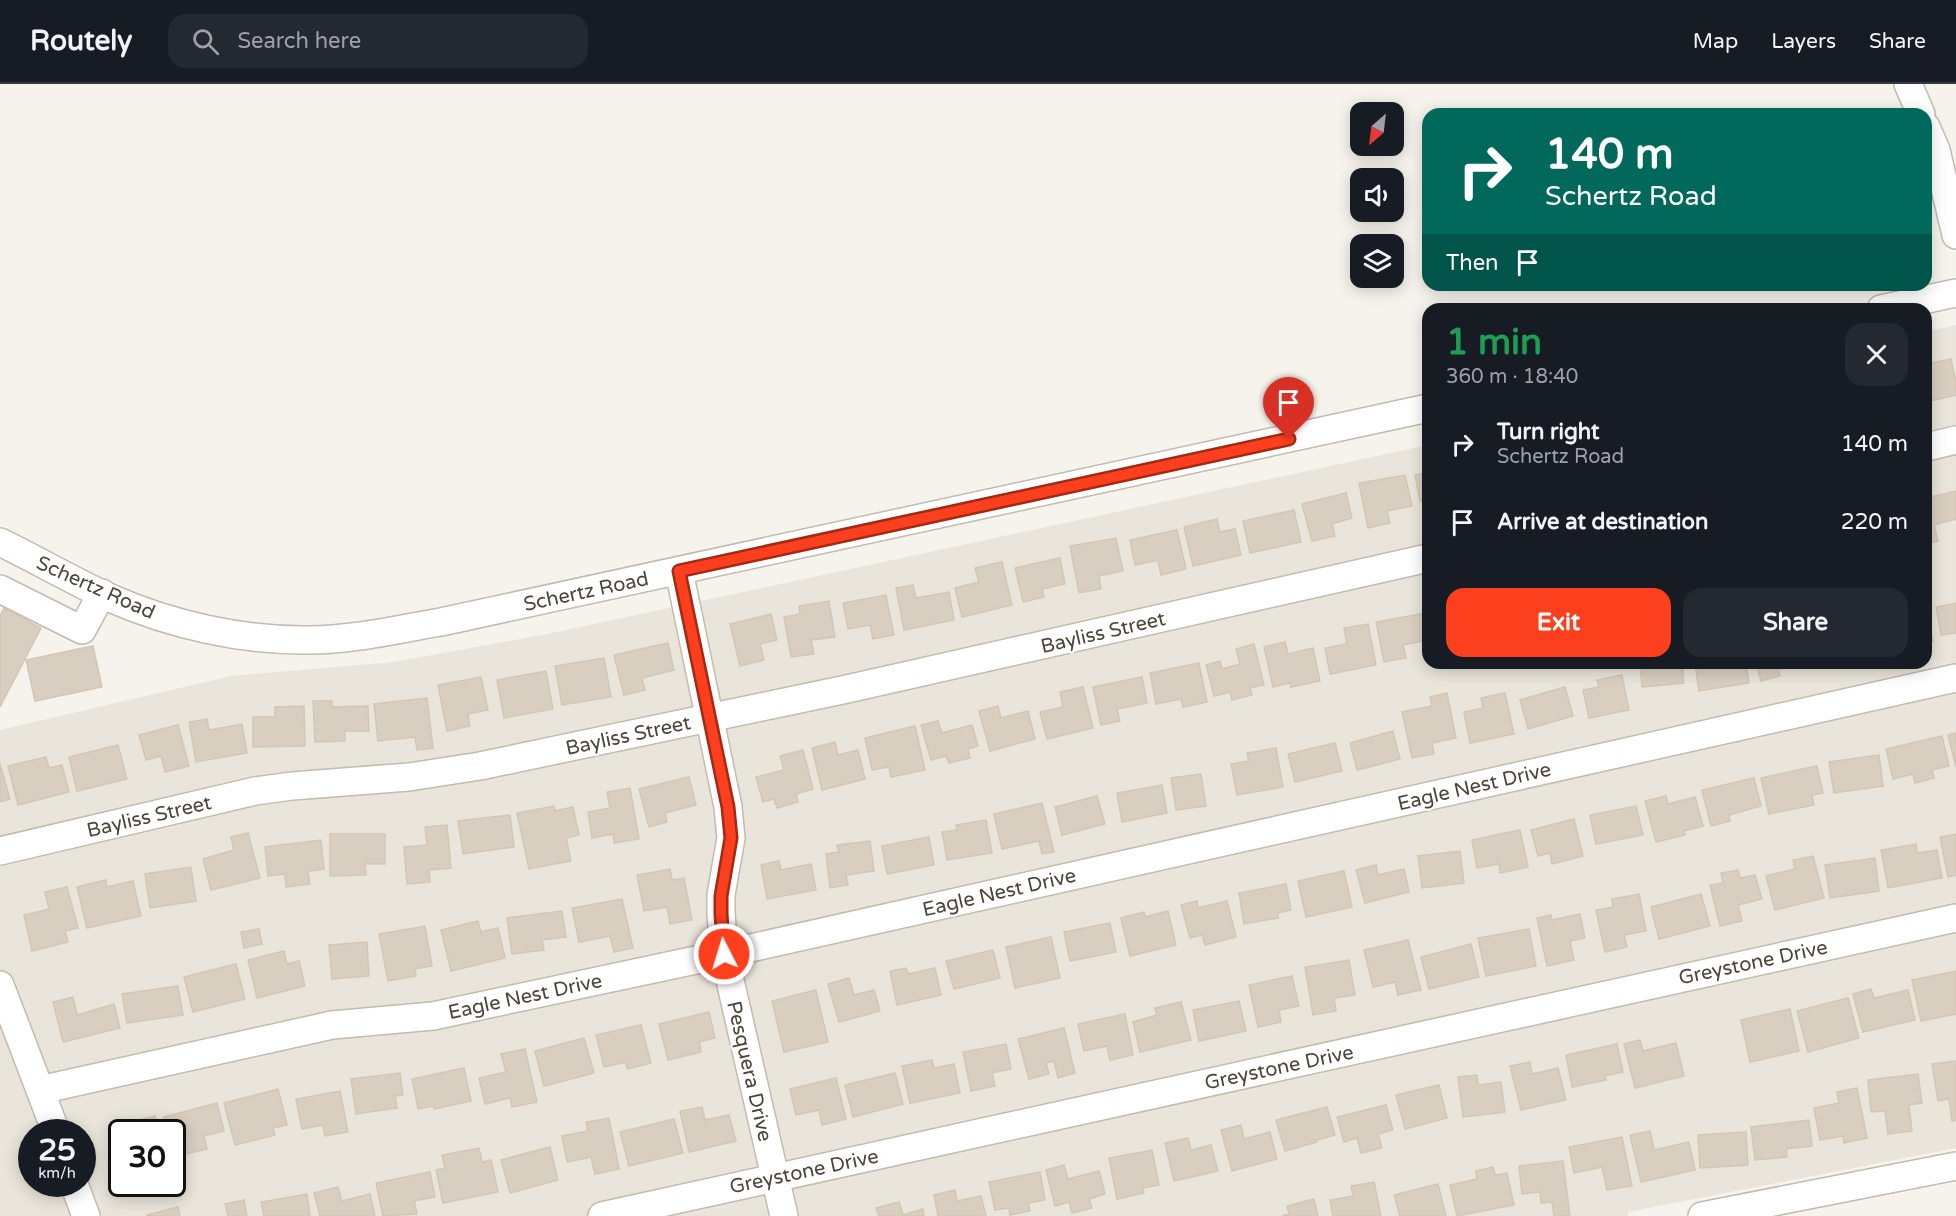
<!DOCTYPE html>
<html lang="en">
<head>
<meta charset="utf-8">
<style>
  body { margin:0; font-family:"Varela Round",sans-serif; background:#242831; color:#f1f3f6; height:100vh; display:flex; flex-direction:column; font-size:22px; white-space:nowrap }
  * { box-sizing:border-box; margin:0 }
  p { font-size:20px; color:#9ea1a6 }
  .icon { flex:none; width:33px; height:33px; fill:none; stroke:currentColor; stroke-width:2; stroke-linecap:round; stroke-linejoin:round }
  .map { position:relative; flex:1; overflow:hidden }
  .panel { position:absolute; left:1422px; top:219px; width:510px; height:366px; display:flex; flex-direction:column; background:#171b24; border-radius:18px; box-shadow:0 3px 15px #0003 }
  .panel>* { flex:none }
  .hud { position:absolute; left:1422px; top:24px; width:510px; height:183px; border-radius:18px; box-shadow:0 3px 15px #0003; background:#00695c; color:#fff; overflow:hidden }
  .needle { width:39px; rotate:208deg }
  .tools { position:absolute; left:1350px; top:18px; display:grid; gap:12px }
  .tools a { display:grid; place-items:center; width:54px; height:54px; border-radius:12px; background:#171b24; box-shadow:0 3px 15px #0003; font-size:30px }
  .speed { position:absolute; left:18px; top:1035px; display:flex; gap:12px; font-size:30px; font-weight:700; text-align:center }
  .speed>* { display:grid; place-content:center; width:78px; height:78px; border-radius:50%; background:#171b24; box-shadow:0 3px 15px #0003; line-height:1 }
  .speed small { font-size:15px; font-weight:400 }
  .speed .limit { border:3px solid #111; border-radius:9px; background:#fff; color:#111 }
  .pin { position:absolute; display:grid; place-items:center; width:51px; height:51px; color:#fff; margin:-62px -26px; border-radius:50% 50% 50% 0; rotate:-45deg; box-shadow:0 0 6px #0007 }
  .pin .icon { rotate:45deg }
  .me { position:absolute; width:66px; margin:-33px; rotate:355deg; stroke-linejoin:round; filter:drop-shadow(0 0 4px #0008) }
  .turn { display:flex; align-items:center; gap:21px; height:126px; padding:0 24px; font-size:27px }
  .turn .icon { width:78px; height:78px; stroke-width:2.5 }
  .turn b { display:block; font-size:42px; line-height:51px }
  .then { display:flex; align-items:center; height:57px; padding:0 24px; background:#0003; gap:12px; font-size:22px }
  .round { display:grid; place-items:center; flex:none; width:63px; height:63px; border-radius:18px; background:#242831 }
  .headline { display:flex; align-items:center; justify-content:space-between; height:102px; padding:0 24px }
  h1 { font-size:36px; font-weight:700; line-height:45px; color:#1e9e55 }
  .button { display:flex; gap:12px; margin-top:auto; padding:12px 24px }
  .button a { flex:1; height:69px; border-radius:18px; background:#fc3f1d; color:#fff; font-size:24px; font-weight:700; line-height:69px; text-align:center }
  .button a+a { background:#242831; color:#f1f3f6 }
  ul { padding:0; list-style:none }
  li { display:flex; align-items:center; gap:18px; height:78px; padding:0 24px }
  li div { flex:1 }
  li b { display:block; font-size:22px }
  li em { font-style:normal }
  header { display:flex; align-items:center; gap:36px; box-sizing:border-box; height:84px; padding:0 30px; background:#171b24; border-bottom:2px solid #363941 }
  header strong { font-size:28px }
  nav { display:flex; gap:33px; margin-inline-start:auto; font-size:21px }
  .search { width:420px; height:54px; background:#242831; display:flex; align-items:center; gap:15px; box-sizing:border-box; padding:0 21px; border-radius:18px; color:#9ea1a6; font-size:22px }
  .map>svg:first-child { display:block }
  .residential { fill:#eae5da; fill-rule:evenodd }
  .building { fill:#d8cfc1; stroke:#d3c7b4; stroke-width:1.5 }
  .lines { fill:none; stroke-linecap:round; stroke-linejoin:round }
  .minor-casing { stroke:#c2bbae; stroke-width:30 }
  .minor { stroke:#fff; stroke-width:27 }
  .route-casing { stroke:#a42913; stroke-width:15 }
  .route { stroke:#fc3f1d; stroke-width:10 }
  .labels { text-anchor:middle; stroke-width:4.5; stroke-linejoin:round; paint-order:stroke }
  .street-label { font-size:20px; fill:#4b4439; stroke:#fff }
</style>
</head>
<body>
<header>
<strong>Routely</strong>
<div class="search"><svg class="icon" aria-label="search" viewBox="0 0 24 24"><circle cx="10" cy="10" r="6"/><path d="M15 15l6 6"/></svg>Search here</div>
<nav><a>Map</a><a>Layers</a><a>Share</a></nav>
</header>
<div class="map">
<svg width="1956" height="1132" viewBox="0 0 1956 1132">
  <rect width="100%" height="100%" fill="#f6f3ec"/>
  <path class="residential" d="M1956 241V1064L1628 1128V1132H0V646L231 592 394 578 547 550 1428 361V579H1926V248ZM32 1048H82V1100H32ZM122 1048H172V1100H122Z"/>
  <g class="building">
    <polygon points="1951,275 1956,299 1956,311 1926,318 1926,280"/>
    <polygon points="1428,389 1428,416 1420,417 1415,391"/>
    <polygon points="1405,391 1412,422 1387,427 1390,439 1368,444 1359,399"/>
    <polygon points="1956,407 1956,435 1934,441 1938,457 1926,460 1926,414"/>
    <polygon points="1346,409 1352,434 1332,440 1335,452 1312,457 1302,420"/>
    <polygon points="1294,426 1301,458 1250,469 1243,437"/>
    <polygon points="1217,435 1220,448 1235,445 1241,471 1193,482 1184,443"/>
    <polygon points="1177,446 1186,485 1161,491 1158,476 1135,481 1130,456"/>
    <polygon points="1116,454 1123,487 1099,492 1101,505 1079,509 1070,462"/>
    <polygon points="1060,474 1065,500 1042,505 1044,513 1023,518 1015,484"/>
    <polygon points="1002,478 1012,521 962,533 955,504 979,498 975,484"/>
    <polygon points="913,501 916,514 949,508 954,536 904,546 896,504"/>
    <polygon points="886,511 894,551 873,555 870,541 848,545 843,519"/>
    <polygon points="829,517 835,553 811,556 814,570 791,573 784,533 800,530 799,522"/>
    <polygon points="1956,519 1956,549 1941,551 1936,523"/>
    <polygon points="4,524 41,544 0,623 0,532"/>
    <polygon points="1926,527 1933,557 1926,559"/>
    <polygon points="1426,529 1428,556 1403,561 1406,574 1384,578 1376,538"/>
    <polygon points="771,530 777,556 760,560 764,576 740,582 730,540"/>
    <polygon points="1368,540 1376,581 1330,590 1325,564 1347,560 1344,544"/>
    <polygon points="1285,558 1288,570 1313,564 1320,597 1291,603 1290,599 1273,603 1264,563"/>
    <polygon points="668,559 674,586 642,594 645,606 624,611 614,571"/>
    <polygon points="1254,560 1264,601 1250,604 1252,611 1232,616 1230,608 1214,612 1206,581 1220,577 1222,585 1240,580 1236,565"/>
    <polygon points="93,562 102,603 35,617 26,576"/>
    <polygon points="604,574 611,613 562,621 555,582"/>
    <polygon points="1199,579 1207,618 1183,623 1181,615 1156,620 1150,589"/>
    <polygon points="1640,579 1682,579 1684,599 1642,603"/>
    <polygon points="1695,579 1746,579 1749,599 1699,607"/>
    <polygon points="1756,579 1803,579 1778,586 1780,592 1761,597"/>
    <polygon points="546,587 553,625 504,634 497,596"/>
    <polygon points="1622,591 1629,626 1589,634 1583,606 1599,603 1597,596"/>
    <polygon points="481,593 488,626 468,630 470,642 447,647 438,601"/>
    <polygon points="1142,593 1147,619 1117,625 1120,637 1101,641 1093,603"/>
    <polygon points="1083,603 1093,644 1047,655 1040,628 1063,623 1060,608"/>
    <polygon points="1565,603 1573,632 1528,645 1520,616"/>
    <polygon points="1447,609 1456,654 1432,659 1434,670 1412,674 1402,628 1432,622 1430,613"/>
    <polygon points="1505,609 1514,650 1470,659 1464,628 1483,624 1481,614"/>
    <polygon points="427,614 433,664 417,666 415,653 378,657 374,620"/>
    <polygon points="313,617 332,617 332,623 368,622 369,647 345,647 345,657 315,658"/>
    <polygon points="304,622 305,662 253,663 253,633 275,633 275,623"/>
    <polygon points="998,622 1001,634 1028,627 1035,655 990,667 979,627"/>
    <polygon points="207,635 209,646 242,640 247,669 196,678 189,638"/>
    <polygon points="938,637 942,649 972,641 978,662 968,665 970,674 949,679 946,672 931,676 921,641"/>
    <polygon points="178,641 189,682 165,688 161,672 146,676 139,651"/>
    <polygon points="915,642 925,686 891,693 889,683 872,686 865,654"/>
    <polygon points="1393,647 1400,675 1357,686 1350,659"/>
    <polygon points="1956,649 1956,683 1948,651"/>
    <polygon points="1942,652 1949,682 1932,686 1934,694 1915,699 1913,690 1893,695 1886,665"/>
    <polygon points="835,658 838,671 858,666 865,695 822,706 812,664"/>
    <polygon points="1335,659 1342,687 1295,698 1288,670"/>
    <polygon points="118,661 127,695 77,707 69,673"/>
    <polygon points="1276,664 1283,703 1237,711 1231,680 1249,677 1247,669"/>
    <polygon points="803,666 813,705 796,710 798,718 777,724 774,715 763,718 756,693 784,686 780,672"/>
    <polygon points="1879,671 1883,702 1834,709 1829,678"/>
    <polygon points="46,673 49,684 62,681 69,708 18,721 8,682"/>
    <polygon points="0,680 10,715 0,718"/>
    <polygon points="1817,682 1823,709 1812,711 1814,721 1769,730 1761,694"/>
    <polygon points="1201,690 1206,722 1176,726 1171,694"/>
    <polygon points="689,693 696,721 665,729 667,738 649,743 639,705"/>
    <polygon points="1754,694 1761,722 1729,731 1730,737 1711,742 1702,706"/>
    <polygon points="1162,701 1167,729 1122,738 1117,709"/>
    <polygon points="630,704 639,755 614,759 613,750 592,754 588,728 610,724 607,708"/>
    <polygon points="1097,712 1105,740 1062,751 1055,723"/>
    <polygon points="1666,712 1668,720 1695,713 1703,742 1684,747 1685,751 1656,758 1645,717"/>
    <polygon points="1042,719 1054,768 1042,770 1039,757 1002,765 994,730"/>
    <polygon points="554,722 555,727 573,723 579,751 566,754 571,777 529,785 517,729"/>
    <polygon points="1636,722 1643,751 1596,760 1590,731"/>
    <polygon points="510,731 514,763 463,770 458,737"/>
    <polygon points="1574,735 1583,772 1552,780 1550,769 1538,772 1531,746"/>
    <polygon points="986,736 992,769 947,776 942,748 957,746 956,741"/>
    <polygon points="447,741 451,784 429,786 430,798 407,800 404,763 427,761 425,743"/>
    <polygon points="1520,746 1528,783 1500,789 1499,780 1477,784 1472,756"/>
    <polygon points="248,749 260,794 211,806 203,775 234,766 231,753"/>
    <polygon points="330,750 385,750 385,780 365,780 366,791 330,792"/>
    <polygon points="1956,750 1956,791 1948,793 1940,753"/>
    <polygon points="929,753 934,781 887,790 882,762"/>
    <polygon points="321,756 324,785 308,787 310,800 286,803 285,790 268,792 265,763"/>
    <polygon points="870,757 874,787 846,791 848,801 830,804 826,770 839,768 837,761"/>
    <polygon points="1916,760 1917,769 1937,766 1942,794 1888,804 1881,766"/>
    <polygon points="1460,767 1464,799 1422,804 1418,772"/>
    <polygon points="1813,772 1824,814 1775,826 1766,792 1795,785 1793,776"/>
    <polygon points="1875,774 1879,807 1830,814 1825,781"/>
    <polygon points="779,777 781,786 811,780 816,806 767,815 761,781"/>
    <polygon points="1376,781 1378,791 1404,785 1409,808 1365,819 1356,786"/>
    <polygon points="191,783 196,817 150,824 145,790"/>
    <polygon points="670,785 672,796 684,794 692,836 670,840 667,823 644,827 637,791"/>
    <polygon points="1738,786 1740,794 1755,791 1762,815 1738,821 1742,837 1720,842 1710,801 1723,799 1721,789"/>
    <polygon points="1344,787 1352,823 1306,833 1298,797"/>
    <polygon points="106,796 107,803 133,797 141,832 87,844 77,803"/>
    <polygon points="1286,800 1291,826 1278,829 1278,834 1244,840 1239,809"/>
    <polygon points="67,803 78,844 65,847 68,858 32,867 24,831 49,825 45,808"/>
    <polygon points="1639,810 1646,847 1624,851 1627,863 1605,868 1596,826 1613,823 1612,815"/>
    <polygon points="1701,810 1710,842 1659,855 1651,823"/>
    <polygon points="622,815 633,864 614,868 610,852 579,858 572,824"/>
    <polygon points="1197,817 1198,824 1227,817 1236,853 1205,861 1202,851 1190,854 1181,821"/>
    <polygon points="562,827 566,853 542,856 544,866 512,870 507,834"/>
    <polygon points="1168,827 1176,861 1130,872 1121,834 1144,828 1145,833"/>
    <polygon points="1580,830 1585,854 1570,857 1574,876 1547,882 1537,834 1551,831 1552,836"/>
    <polygon points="478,837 481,848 498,844 505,874 451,887 441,846"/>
    <polygon points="1110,839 1116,868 1070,877 1064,848"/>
    <polygon points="425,842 432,882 415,885 416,892 388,897 379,850"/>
    <polygon points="259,845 262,860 244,864 241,848"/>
    <polygon points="1529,845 1536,882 1486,892 1478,854"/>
    <polygon points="1051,853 1060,894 1015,904 1006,863"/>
    <polygon points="1408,856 1421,906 1398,911 1395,898 1373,903 1364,866"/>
    <polygon points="367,858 369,892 332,895 329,861"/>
    <polygon points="1471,860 1479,893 1429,905 1421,873"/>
    <polygon points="993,866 1000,894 954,905 946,877"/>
    <polygon points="284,867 287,880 299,877 305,902 257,914 248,876"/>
    <polygon points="1349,876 1355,911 1334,914 1336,927 1313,931 1305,883"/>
    <polygon points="236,880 245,915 193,928 184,893"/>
    <polygon points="906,884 908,890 935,884 941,911 897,921 890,887"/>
    <polygon points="1956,887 1956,930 1921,937 1912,896"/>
    <polygon points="1292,892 1299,922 1279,926 1281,938 1258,943 1249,901"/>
    <polygon points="849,894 854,911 874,906 880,927 839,938 828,900"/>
    <polygon points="178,902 183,931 127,939 122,910"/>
    <polygon points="1871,905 1874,914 1908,906 1915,936 1863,948 1853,910"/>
    <polygon points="816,906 828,958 784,968 772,917"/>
    <polygon points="73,913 77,931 114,920 120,944 63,958 53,918"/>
    <polygon points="1848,914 1859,954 1808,968 1797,927"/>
    <polygon points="1239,917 1246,947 1199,957 1193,926"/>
    <polygon points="1181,918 1191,956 1140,968 1133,938 1157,931 1155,924"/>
    <polygon points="1790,925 1799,967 1750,978 1741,936"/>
    <polygon points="709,928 715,954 699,958 701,968 668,976 659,940"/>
    <polygon points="1125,930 1133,971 1110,976 1107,962 1084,967 1078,940"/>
    <polygon points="641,941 651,979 627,985 626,978 604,983 596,951"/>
    <polygon points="1064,944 1075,989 1058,994 1054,977 1046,979 1049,990 1029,995 1018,955"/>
    <polygon points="584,954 594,989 544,1002 535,967"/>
    <polygon points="1640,956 1643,967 1676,959 1684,992 1635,1004 1624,960"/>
    <polygon points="1006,960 1011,985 992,989 995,1002 971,1007 963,968"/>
    <polygon points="1617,960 1623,988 1605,992 1606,996 1572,1003 1566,971"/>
    <polygon points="525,965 537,1018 512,1023 510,1014 485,1020 479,994 506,988 501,970"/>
    <polygon points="932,976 934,984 954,980 960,1009 910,1019 902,982"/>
    <polygon points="1956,977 1956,1036 1952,1037 1949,1015 1938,1017 1932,980"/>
    <polygon points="1530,978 1532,990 1558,984 1566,1016 1521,1026 1510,982"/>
    <polygon points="464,984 471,1017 434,1025 434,1022 418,1025 412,995"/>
    <polygon points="400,989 403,1011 395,1012 397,1024 356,1030 351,995"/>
    <polygon points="895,989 903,1020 853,1033 845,1001"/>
    <polygon points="1918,990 1922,1019 1909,1021 1912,1047 1888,1050 1885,1027 1871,1028 1868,996"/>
    <polygon points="1477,991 1478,1001 1501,998 1505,1028 1463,1033 1458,993"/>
    <polygon points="836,994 846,1035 822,1041 819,1026 796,1031 790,1005"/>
    <polygon points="1439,1001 1447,1034 1405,1045 1396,1011"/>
    <polygon points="1857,1004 1867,1054 1844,1059 1843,1052 1820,1056 1814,1024 1839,1019 1837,1008"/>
    <polygon points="278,1005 287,1041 273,1044 275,1051 235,1061 224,1019"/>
    <polygon points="340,1007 348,1048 325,1052 323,1041 302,1045 296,1015"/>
    <polygon points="217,1019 224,1047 204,1052 207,1065 174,1073 172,1048 168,1048 164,1033"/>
    <polygon points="1386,1021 1393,1046 1378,1050 1382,1064 1361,1069 1357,1054 1344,1058 1337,1033"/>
    <polygon points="702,1023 705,1036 729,1031 736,1057 689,1068 680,1027"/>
    <polygon points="1327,1023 1335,1051 1317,1056 1317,1058 1285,1067 1276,1036"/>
    <polygon points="155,1032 159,1048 135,1048 132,1038"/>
    <polygon points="609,1034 619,1085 595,1090 591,1073 567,1078 562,1052 588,1047 586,1038"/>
    <polygon points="674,1035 683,1069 629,1082 620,1048"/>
    <polygon points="1809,1036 1812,1062 1786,1065 1787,1073 1755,1076 1751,1043"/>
    <polygon points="1241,1041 1244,1055 1270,1048 1277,1075 1232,1087 1221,1046"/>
    <polygon points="1650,1047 1654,1066 1689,1058 1695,1086 1641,1098 1630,1051"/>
    <polygon points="1746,1048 1748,1081 1700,1084 1698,1051"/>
    <polygon points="1622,1053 1632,1102 1607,1106 1602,1083 1574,1089 1569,1063"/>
    <polygon points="1188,1054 1191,1066 1211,1061 1218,1087 1174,1097 1165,1059"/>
    <polygon points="122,1060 122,1087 121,1087 114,1062"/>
    <polygon points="550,1063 558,1096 510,1109 501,1076"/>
    <polygon points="479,1064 482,1078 491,1076 498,1108 443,1119 436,1086 445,1084 442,1071"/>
    <polygon points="1152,1066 1159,1101 1143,1104 1144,1109 1117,1115 1109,1074"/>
    <polygon points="1563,1077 1570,1132 1554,1132 1552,1118 1541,1119 1540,1108 1522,1110 1519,1082"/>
    <polygon points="1064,1081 1068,1095 1099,1087 1105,1110 1089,1115 1092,1124 1072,1129 1069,1118 1055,1122 1046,1086"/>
    <polygon points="1493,1083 1495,1091 1507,1089 1514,1121 1457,1132 1450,1101 1477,1095 1476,1087"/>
    <polygon points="430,1088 435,1113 414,1117 417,1130 383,1132 376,1099"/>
    <polygon points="1040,1088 1045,1116 1028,1119 1030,1127 1010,1131 1009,1124 995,1126 989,1098"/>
    <polygon points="1374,1098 1381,1132 1333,1132 1330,1116 1353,1112 1351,1102"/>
    <polygon points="1438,1100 1446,1132 1400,1132 1394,1111"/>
    <polygon points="338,1103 342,1117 370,1110 375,1132 320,1132 314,1109"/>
    <polygon points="955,1106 957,1117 981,1112 986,1132 938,1132 934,1111"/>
    <polygon points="307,1110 310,1132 264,1132 261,1118"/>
    <polygon points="1314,1115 1318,1132 1282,1132 1289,1130 1287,1122"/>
    <polygon points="244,1116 247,1132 228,1132 225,1120"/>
    <polygon points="899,1118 903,1131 923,1125 924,1132 879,1132 876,1124"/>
    <polygon points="178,1123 180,1132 147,1132 147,1131"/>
  </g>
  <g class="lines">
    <defs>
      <g id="minor">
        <polyline points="1908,0 1921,30"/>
        <polyline points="1926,43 1936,66 1956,151"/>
        <polyline points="1881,225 1956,209"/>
        <polyline points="1926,363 1956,356"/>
        <path d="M0 458C37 476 73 497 110 514 172 541 242 557 310 556 354 556 398 545 441 538L1428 324"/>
        <polyline points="679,487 728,723 731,754 721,811 721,829 724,870 784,1132"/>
        <polyline points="0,505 82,546 102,509"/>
        <polyline points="0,767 255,707 292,702 409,693 480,682 847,605 1428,474"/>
        <polyline points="0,901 56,1048"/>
        <polyline points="40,1006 332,941 433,932 724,870 1956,594"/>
        <polyline points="74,1100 86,1132"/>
        <polyline points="602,1132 1956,834"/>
        <polyline points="1702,1132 1956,1082"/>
      </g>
    </defs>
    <use href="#minor" class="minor-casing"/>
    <use href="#minor" class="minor"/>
  </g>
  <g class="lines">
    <defs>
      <polyline id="route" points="724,870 721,830 721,812 731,754 728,723 679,487 1289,355"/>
    </defs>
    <use href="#route" class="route-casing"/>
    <use href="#route" class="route"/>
  </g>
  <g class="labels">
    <g class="street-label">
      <text transform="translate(96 503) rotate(24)" y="7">Schertz Road</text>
      <text transform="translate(586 507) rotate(-12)" y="7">Schertz Road</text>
      <text transform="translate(1103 548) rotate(-13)" y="7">Bayliss Street</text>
      <text transform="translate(628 651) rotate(-12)" y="7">Bayliss Street</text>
      <text transform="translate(1474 702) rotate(-13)" y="7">Eagle Nest Drive</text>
      <text transform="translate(149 732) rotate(-13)" y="7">Bayliss Street</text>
      <text transform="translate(999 808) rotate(-13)" y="7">Eagle Nest Drive</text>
      <text transform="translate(1753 878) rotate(-12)" y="7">Greystone Drive</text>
      <text transform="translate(525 912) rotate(-12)" y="7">Eagle Nest Drive</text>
      <text transform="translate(1279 983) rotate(-12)" y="7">Greystone Drive</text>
      <text transform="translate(750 987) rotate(77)" y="7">Pesquera Drive</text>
      <text transform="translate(804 1087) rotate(-12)" y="7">Greystone Drive</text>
    </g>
  </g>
</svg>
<div class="tools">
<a><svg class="needle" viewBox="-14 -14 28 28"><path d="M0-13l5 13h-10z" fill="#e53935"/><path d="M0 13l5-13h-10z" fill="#9ea1a6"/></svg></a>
<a><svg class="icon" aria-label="sound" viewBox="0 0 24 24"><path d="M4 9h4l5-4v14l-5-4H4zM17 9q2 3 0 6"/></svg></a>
<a><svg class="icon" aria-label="layers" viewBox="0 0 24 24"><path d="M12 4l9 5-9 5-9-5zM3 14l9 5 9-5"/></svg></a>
</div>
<div class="speed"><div>25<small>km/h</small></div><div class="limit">30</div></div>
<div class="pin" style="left:1289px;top:355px;background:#d93025"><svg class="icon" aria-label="arrive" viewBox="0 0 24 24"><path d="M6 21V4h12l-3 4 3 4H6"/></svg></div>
<svg class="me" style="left:724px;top:870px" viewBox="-20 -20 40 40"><circle r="17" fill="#fc3f1d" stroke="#fff" stroke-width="3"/><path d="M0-11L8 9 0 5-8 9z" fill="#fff"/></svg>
<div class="hud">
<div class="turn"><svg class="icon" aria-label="right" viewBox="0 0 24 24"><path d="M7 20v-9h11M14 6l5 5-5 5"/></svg><div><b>140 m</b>Schertz Road</div></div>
<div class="then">Then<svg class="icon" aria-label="arrive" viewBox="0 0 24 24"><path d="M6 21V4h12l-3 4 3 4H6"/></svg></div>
</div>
<section class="panel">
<div class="headline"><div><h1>1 min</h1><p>360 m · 18:40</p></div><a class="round"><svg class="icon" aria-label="close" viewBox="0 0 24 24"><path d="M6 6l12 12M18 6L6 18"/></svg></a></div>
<ul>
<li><svg class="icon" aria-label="right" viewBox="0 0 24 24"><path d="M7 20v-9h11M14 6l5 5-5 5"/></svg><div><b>Turn right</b><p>Schertz Road</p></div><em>140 m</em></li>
<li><svg class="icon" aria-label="arrive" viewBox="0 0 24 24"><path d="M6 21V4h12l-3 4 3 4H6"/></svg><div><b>Arrive at destination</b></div><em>220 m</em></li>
</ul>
<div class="button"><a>Exit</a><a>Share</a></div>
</section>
</div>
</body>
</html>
